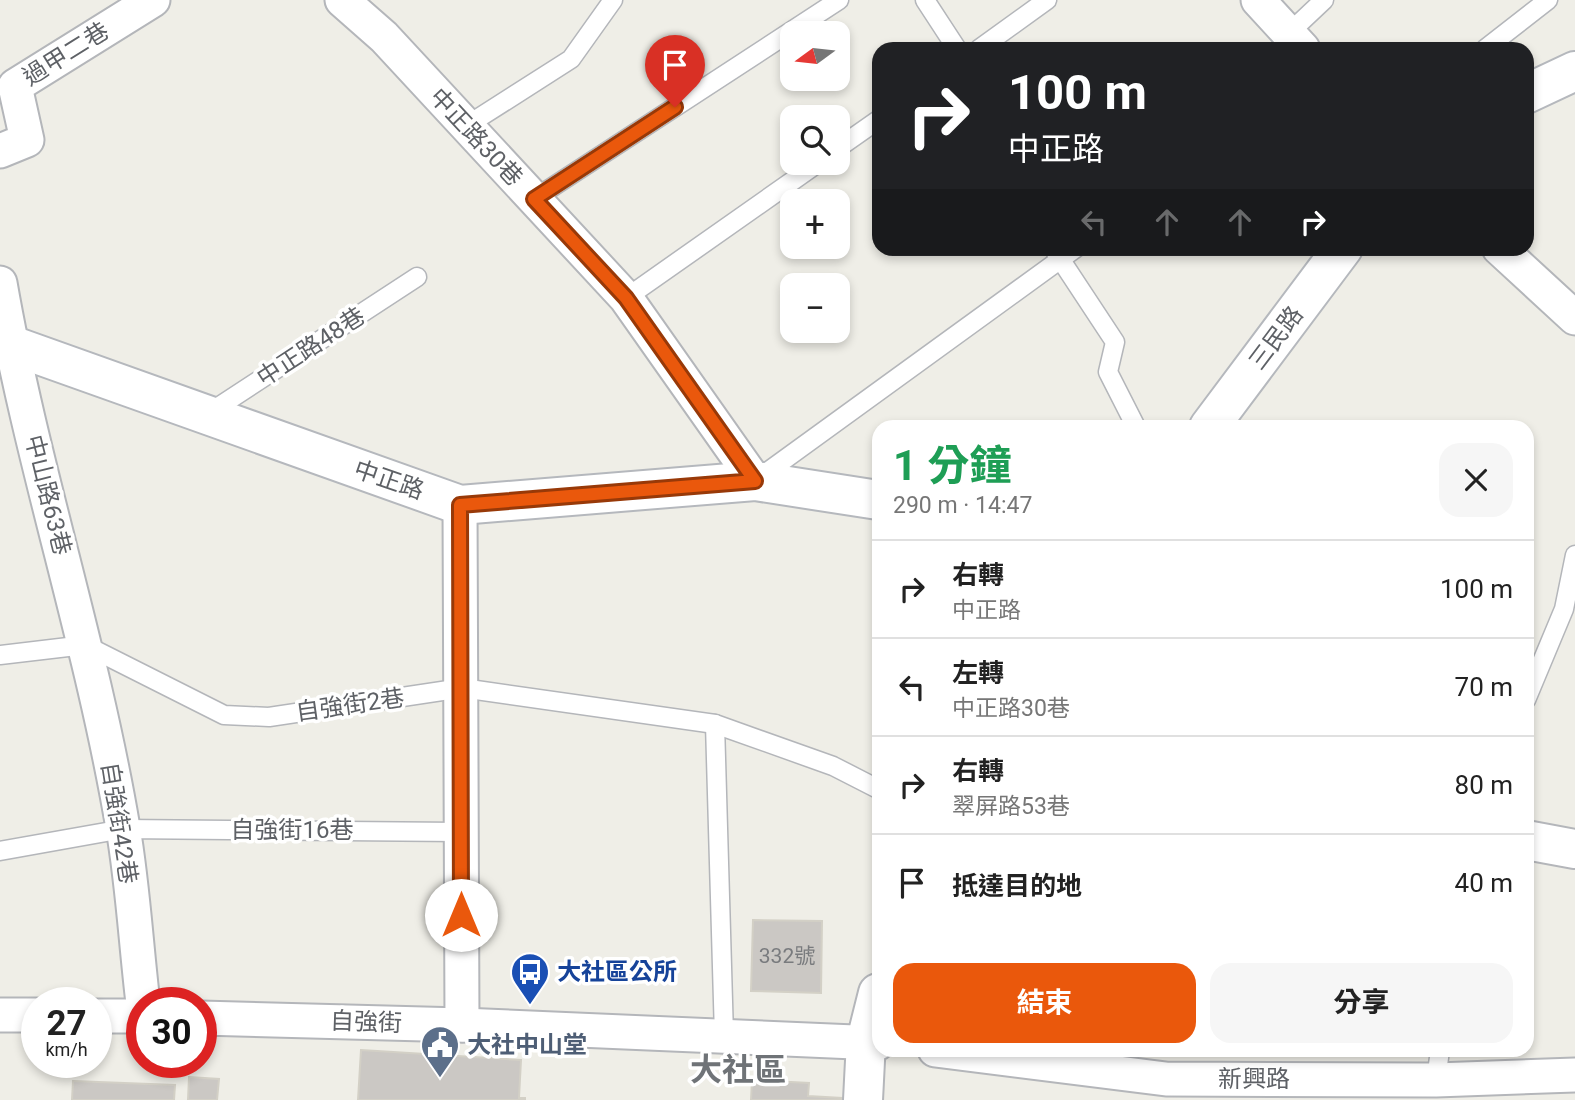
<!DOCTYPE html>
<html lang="zh-TW">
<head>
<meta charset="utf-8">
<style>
  body { margin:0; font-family:Roboto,"Noto Sans TC",sans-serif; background:#f6f6f6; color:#222; height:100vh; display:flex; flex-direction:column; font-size:26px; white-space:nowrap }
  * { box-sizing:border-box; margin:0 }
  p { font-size:23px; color:#767676 }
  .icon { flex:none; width:38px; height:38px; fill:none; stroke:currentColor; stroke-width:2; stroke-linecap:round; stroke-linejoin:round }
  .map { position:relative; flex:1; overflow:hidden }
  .sheet { position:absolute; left:872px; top:420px; width:662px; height:637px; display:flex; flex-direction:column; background:#fff; border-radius:21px; box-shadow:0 4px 10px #0003 }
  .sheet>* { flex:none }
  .banner { position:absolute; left:872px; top:42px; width:662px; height:214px; border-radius:21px; box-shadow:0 4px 10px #0003; background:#202124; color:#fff; overflow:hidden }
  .needle { width:46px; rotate:255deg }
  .fabs { position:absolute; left:780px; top:21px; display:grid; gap:14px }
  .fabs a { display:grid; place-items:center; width:70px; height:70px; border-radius:14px; background:#fff; box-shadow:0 4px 10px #0003; font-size:35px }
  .speed { position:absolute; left:21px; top:987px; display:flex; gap:14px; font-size:35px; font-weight:700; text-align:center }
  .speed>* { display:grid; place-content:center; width:91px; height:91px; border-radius:50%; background:#fff; box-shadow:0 4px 10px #0003; line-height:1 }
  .speed small { font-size:18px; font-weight:400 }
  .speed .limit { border:10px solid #d22; background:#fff; color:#111 }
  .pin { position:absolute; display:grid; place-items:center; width:60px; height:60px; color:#fff; margin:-72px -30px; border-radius:50% 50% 50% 0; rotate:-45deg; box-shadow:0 0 7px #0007 }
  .pin .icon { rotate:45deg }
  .me { position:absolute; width:77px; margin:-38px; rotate:0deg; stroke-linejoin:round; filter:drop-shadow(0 0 5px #0008) }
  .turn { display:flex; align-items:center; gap:24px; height:147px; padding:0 21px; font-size:32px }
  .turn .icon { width:91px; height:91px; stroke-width:2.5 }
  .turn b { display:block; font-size:49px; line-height:60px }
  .lanes { display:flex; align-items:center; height:66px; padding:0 21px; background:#0003; justify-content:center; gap:35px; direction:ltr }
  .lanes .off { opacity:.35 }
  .round { display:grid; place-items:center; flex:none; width:74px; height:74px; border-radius:21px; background:#f6f6f6 }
  .overview { display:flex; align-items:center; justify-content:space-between; height:119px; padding:0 21px }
  h1 { font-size:42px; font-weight:700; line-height:52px; color:#1e9e55 }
  .primary-button { display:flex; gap:14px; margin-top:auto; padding:14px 21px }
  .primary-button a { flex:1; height:80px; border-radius:21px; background:#ea580c; color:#fff; font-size:28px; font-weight:700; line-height:80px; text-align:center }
  .primary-button a+a { background:#f6f6f6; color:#222 }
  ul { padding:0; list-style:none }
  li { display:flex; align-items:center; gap:21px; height:98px; padding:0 21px; border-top:2px solid #e0e0e0 }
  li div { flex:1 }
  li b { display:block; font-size:26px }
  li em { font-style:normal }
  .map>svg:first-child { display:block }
  .building { fill:#cbc8c4; stroke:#d3d0c6; stroke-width:2 }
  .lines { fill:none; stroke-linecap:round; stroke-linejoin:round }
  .service-casing { stroke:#b4b6ba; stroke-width:21 }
  .minor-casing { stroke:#b4b6ba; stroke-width:37 }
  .tertiary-casing { stroke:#b4b6ba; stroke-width:42 }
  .secondary-casing { stroke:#b5b8bd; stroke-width:42 }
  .service { stroke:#fff; stroke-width:18 }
  .minor { stroke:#fff; stroke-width:33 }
  .tertiary { stroke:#fff; stroke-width:38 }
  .secondary { stroke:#fff; stroke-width:38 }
  .route-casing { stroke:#983908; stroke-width:18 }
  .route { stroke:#ea580c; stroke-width:12 }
  .labels { text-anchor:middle; stroke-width:7; stroke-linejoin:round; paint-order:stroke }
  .number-label { font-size:21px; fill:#797b7e }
  .street-label { font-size:24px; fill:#5e6166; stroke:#fff }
  .transit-label { font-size:24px; font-weight:bold; fill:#164399; stroke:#fff; text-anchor:start }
  .service-label { font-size:24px; font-weight:bold; fill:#4e5e75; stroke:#fff; text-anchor:start }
  .district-label { font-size:32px; font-weight:bold; fill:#6f7377; stroke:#fff }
</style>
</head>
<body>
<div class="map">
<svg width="1575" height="1100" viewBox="0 0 1575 1100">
  <rect width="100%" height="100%" fill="#efeee7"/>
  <g class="building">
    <polygon points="753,920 822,921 821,993 751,991"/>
    <polygon points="361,1050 521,1060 519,1098 525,1098 525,1100 358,1100"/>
    <polygon points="189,1077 219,1079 217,1100 188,1100"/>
    <polygon points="752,1080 809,1083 808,1096 842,1098 842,1100 751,1100"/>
    <polygon points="73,1081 175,1085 174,1100 72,1100"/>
  </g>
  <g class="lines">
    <defs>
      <g id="service">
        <polyline points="925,0 957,49"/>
        <polyline points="1289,33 1324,0"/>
        <polyline points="979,49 1047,0"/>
        <polyline points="1485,49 1548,0"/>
        <polyline points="466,126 571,59 613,0"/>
        <polyline points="838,148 878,120"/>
        <polyline points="534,199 839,0"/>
        <polyline points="1053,248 1115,342 1108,372 1136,427"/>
        <polyline points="626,298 818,163"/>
        <polyline points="209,413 417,277"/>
        <polyline points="759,478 1076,248"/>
        <polyline points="0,655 85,645 224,715 269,717 462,688 715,724 833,766 878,789"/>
        <polyline points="1526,700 1564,609 1575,555"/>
        <polyline points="715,724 724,1036"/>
        <polyline points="0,851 123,829 460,832"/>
        <polyline points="1436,1080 1440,1050"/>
      </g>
      <g id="minor">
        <polyline points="342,0 384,37 626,298 755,481"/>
        <polyline points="1258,0 1303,49"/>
        <polyline points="0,151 27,140 15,86 153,0"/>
        <polyline points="1499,248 1575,318"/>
        <path d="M0 283C32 467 92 644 123 828 133 886 136 945 143 1003"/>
        <polyline points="460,505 462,1025"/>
        <polyline points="0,1015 37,1015"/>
        <polyline points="96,1016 142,1016"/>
        <polyline points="201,1018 462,1025 878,1043"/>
        <polyline points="935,1050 1166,1079 1436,1080 1575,1075"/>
      </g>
      <g id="tertiary">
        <polyline points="1526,840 1575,849"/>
        <polyline points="863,1100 866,1041 878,993"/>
      </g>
      <g id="secondary">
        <polyline points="1526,94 1575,71"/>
        <polyline points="0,343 11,345 460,505 755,481 878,500"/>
        <polyline points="1209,427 1343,248"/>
      </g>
    </defs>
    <use href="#service" class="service-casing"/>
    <use href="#minor" class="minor-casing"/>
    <use href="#tertiary" class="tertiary-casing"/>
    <use href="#secondary" class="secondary-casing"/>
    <use href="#service" class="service"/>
    <use href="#minor" class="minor"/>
    <use href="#tertiary" class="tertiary"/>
    <use href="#secondary" class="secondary"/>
  </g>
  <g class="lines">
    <defs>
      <polyline id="route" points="461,915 460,505 755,481 626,298 534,199 675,107"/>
    </defs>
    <use href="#route" class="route-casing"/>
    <use href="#route" class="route"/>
  </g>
  <defs>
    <symbol id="bus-pin" viewBox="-11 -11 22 30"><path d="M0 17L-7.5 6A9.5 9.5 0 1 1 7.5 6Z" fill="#1a4fb4" stroke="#fff"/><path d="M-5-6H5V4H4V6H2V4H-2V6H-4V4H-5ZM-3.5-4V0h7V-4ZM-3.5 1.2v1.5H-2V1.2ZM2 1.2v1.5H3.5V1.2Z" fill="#fff"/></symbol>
    <symbol id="civic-pin" viewBox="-11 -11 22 30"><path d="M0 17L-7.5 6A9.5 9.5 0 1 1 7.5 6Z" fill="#5c6f8a" stroke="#fff"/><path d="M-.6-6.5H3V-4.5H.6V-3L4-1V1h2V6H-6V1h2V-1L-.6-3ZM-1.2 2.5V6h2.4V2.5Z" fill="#fff"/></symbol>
  </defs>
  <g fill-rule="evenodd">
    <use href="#bus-pin" x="508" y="950" width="44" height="60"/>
    <use href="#civic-pin" x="418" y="1023" width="44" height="60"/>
  </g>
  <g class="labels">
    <g class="number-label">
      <text x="787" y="963">332號</text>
    </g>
    <g class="street-label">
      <text transform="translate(66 54) rotate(-32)" y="8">過甲二巷</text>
      <text transform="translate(476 137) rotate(47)" y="8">中正路30巷</text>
      <text transform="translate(1276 338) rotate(-53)" y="8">三民路</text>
      <text transform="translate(311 347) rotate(-33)" y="8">中正路48巷</text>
      <text transform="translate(389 480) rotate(19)" y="8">中正路</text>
      <text transform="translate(48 495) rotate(76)" y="8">中山路63巷</text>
      <text transform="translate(350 705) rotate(-8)" y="8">自強街2巷</text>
      <text transform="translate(119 823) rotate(81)" y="8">自強街42巷</text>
      <text x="292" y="838">自強街16巷</text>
      <text transform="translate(366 1022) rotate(2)" y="8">自強街</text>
      <text x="1254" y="1087">新興路</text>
    </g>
    <g class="transit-label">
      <text x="557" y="980">大社區公所</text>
    </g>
    <g class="service-label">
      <text x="467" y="1053">大社中山堂</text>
    </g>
    <g class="district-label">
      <text x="738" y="1081">大社區</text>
    </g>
  </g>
</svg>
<div class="fabs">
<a><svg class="needle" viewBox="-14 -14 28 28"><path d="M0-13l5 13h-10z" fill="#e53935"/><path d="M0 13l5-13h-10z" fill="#767676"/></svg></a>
<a><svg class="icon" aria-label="search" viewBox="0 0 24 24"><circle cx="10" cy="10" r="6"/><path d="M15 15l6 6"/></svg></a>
<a>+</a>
<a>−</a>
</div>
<div class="speed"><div>27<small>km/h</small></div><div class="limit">30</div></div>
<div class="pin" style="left:675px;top:107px;background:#d93025"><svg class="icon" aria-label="arrive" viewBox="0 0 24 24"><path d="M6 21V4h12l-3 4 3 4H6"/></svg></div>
<svg class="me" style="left:461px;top:915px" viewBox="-20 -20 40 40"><circle r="19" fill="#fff"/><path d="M0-13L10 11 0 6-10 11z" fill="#ea580c"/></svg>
<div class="banner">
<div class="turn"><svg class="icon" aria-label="right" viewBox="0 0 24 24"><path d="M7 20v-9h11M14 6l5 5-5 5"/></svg><div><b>100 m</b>中正路</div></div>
<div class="lanes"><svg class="icon off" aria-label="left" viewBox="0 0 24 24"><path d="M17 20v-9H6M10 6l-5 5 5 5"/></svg><svg class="icon off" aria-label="ahead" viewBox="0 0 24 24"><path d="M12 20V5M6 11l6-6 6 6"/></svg><svg class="icon off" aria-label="ahead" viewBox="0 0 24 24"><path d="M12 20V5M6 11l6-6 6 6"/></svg><svg class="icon" aria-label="right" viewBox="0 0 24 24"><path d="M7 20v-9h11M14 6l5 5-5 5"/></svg></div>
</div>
<section class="sheet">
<div class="overview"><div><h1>1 分鐘</h1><p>290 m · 14:47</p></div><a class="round"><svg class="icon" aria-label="close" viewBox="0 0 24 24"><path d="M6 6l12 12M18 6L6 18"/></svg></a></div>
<ul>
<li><svg class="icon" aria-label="right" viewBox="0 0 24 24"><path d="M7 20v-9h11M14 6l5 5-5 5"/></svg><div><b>右轉</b><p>中正路</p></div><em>100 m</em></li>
<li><svg class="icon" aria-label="left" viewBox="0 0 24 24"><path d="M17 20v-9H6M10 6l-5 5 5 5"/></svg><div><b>左轉</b><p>中正路30巷</p></div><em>70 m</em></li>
<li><svg class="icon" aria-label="right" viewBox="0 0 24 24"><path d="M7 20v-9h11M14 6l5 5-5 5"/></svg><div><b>右轉</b><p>翠屏路53巷</p></div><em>80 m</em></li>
<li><svg class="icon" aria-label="arrive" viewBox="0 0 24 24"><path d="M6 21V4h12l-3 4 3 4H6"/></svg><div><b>抵達目的地</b></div><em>40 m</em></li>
</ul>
<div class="primary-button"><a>結束</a><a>分享</a></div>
</section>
</div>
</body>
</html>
